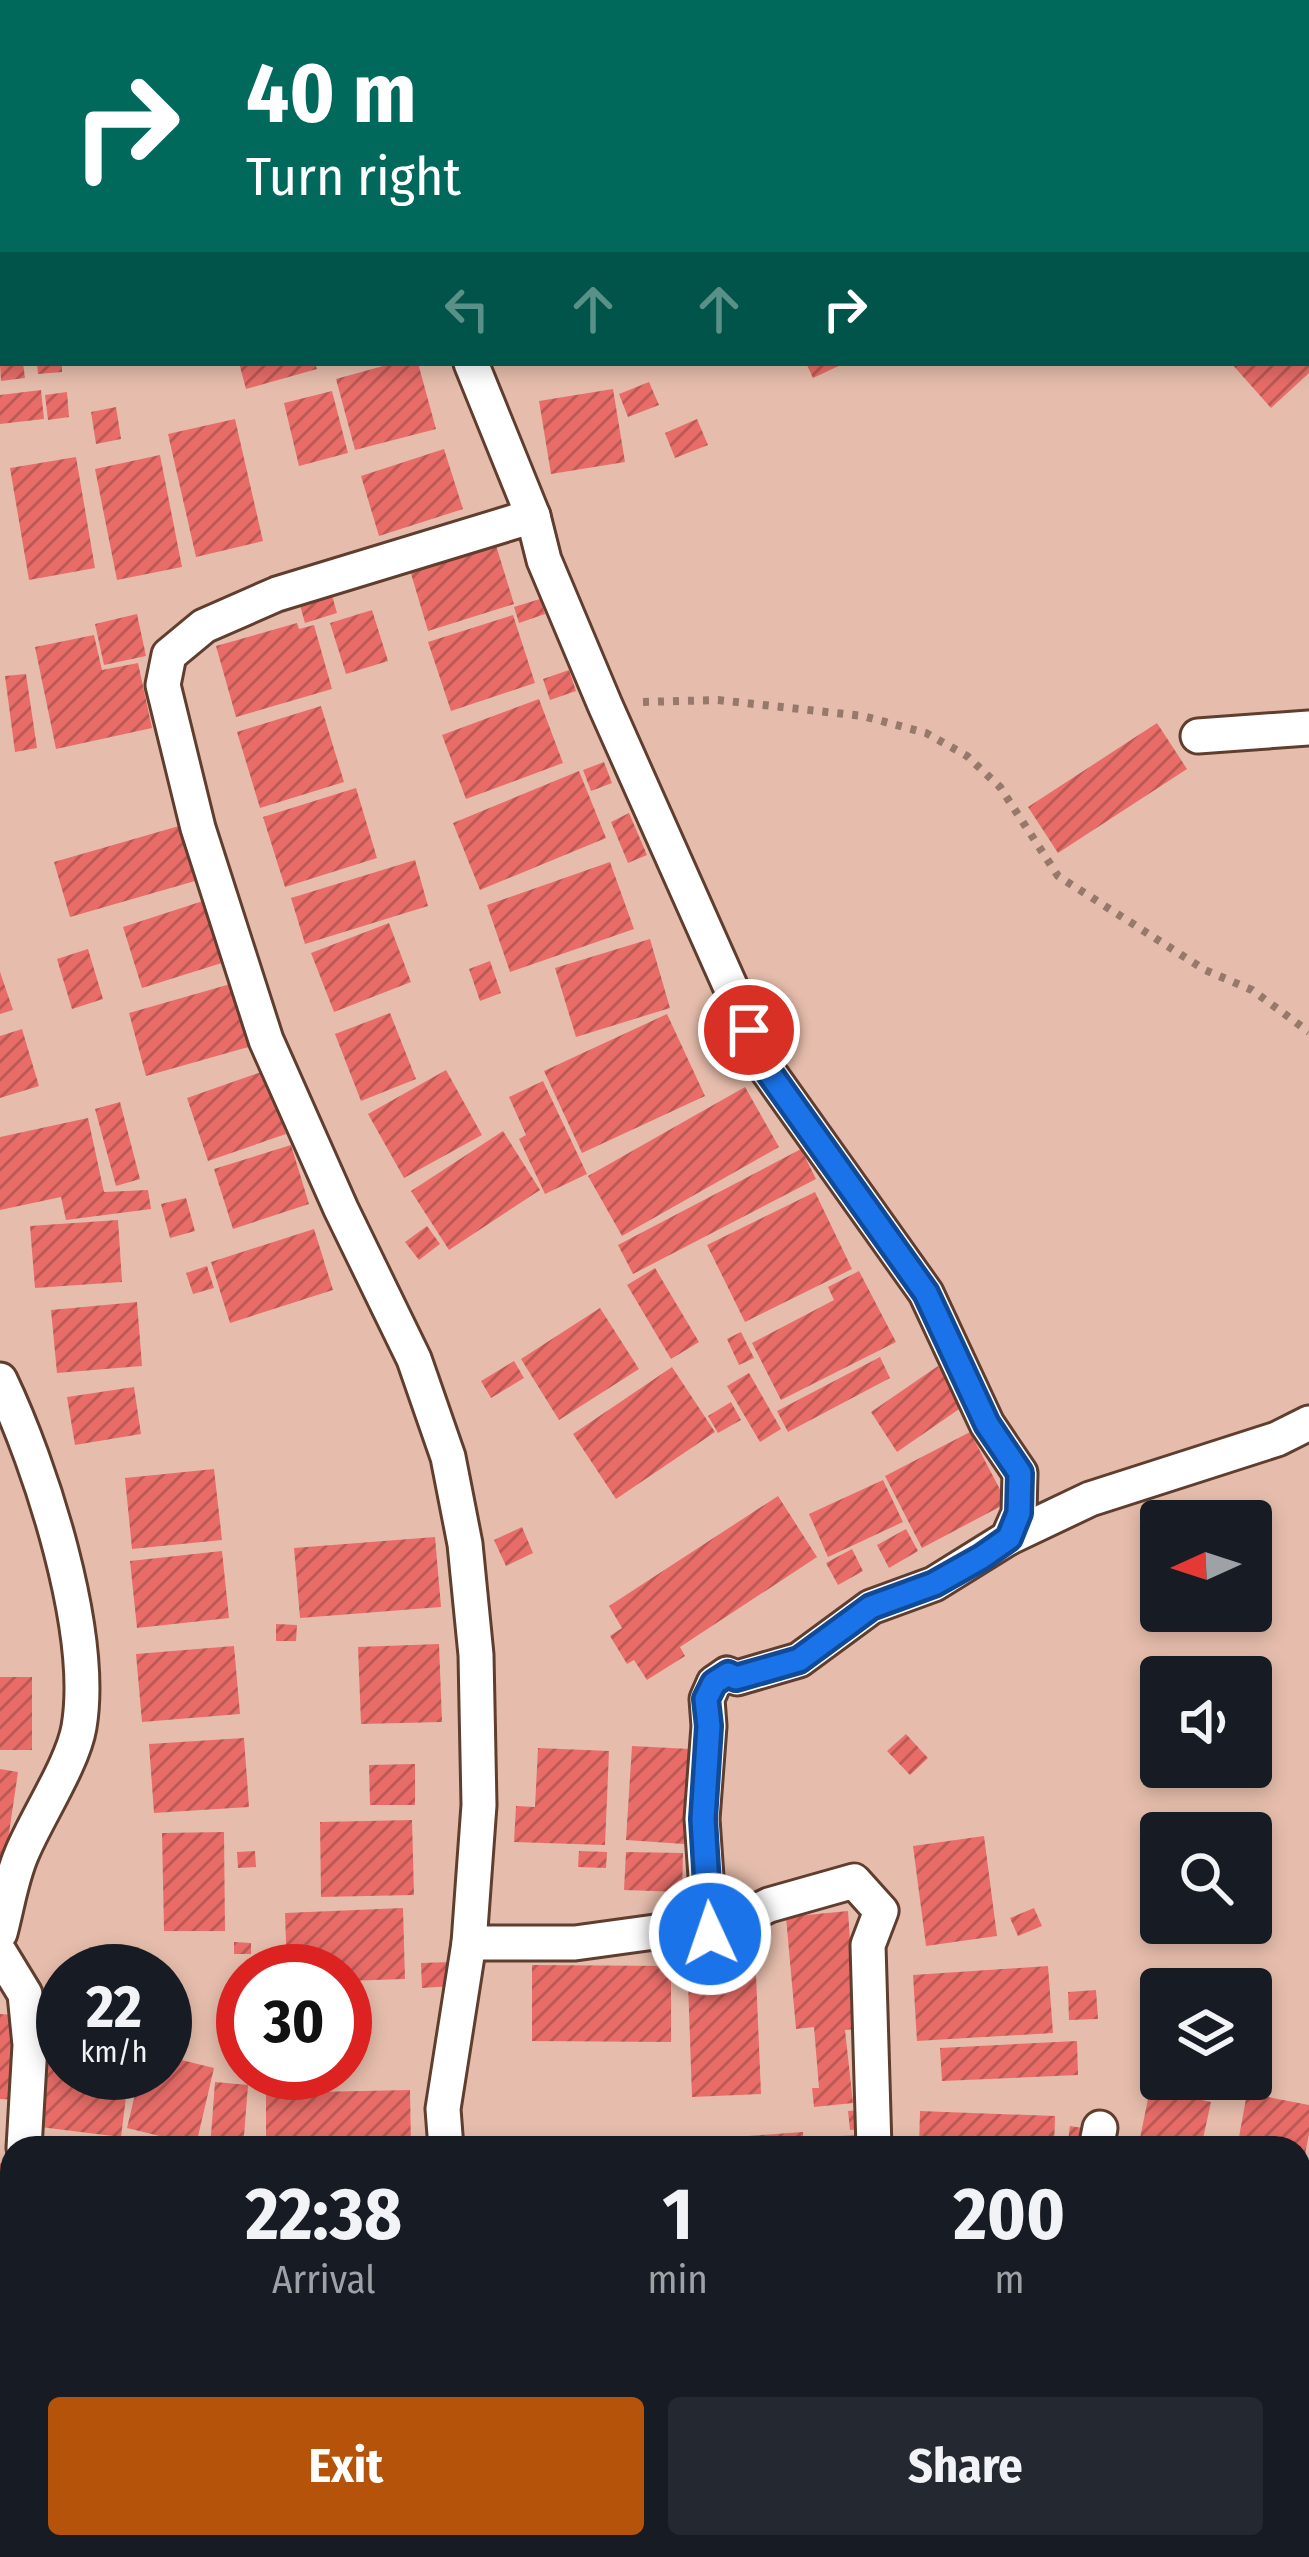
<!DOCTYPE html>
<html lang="en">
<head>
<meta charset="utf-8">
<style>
  body { margin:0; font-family:"Fira Sans Condensed",sans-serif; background:#242831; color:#f1f3f6; height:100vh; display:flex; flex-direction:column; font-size:45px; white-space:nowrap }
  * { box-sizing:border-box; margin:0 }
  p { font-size:39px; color:#9ea1a6 }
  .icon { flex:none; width:66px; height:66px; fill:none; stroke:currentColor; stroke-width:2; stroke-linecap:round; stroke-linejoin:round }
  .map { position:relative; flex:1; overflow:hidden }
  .drawer { position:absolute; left:0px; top:2136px; width:1311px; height:423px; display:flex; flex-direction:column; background:#171b24; border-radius:36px 36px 0 0; box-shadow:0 6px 18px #0003 }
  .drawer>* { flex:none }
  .banner { position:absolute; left:0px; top:0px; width:1311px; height:366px; box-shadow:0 6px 18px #0003; background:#00695c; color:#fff; overflow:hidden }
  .needle { width:78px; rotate:267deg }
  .fabs { position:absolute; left:1140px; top:1500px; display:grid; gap:24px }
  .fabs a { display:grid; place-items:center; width:132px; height:132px; border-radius:12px; background:#171b24; box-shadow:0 6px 18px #0003; font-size:60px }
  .speed { position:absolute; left:36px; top:1944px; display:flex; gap:24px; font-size:60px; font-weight:700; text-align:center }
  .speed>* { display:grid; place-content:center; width:156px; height:156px; border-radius:50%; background:#171b24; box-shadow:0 6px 18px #0003; line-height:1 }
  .speed small { font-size:30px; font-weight:400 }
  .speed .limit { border:18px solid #d22; background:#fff; color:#111 }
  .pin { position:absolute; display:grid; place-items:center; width:102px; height:102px; color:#fff; margin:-51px; border:6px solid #fff; border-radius:50%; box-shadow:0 3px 12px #0007 }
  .me { position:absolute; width:132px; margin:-66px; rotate:357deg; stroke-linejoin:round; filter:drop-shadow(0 0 9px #0008) }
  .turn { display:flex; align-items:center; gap:42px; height:252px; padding:0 48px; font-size:54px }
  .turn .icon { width:156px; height:156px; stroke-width:2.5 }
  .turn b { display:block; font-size:84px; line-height:102px }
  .lanes { display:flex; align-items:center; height:114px; padding:0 48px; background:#0003; justify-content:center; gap:60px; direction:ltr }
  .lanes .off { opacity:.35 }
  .eta { display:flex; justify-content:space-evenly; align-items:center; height:204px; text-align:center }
  .eta b { font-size:72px; font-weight:700; line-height:84px }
  .button { display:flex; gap:24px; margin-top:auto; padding:24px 48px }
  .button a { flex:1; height:138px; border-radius:12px; background:#b45309; color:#fff; font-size:48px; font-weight:700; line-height:138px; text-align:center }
  .button a+a { background:#242831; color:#f1f3f6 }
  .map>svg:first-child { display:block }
  .building { fill:url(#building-hatch) }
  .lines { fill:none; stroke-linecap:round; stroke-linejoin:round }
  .street-casing { stroke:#5f3e2f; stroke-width:39 }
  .path { stroke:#97796c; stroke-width:8; stroke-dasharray:6 9; stroke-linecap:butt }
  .street { stroke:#fff; stroke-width:33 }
  .route-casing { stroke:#114b97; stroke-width:30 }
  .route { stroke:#1a73e8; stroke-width:21 }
</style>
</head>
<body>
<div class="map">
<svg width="1309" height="2557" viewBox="0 0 1309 2557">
  <defs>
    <pattern id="building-hatch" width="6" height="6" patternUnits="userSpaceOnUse" patternTransform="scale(3)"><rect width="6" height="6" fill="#e86d69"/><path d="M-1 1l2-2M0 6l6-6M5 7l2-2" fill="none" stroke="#bc5955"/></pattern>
  </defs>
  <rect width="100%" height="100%" fill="#e6bdac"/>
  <g class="building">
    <polygon points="23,363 25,378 1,381 0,365"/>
    <polygon points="37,363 62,363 62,372 38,374"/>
    <polygon points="239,363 315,363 317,369 246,389"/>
    <polygon points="394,363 418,363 436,429 355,450 336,379"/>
    <polygon points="806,363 845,363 813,378"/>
    <polygon points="1231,363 1309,363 1309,373 1271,408"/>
    <polygon points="649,382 659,405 628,417 619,394"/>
    <polygon points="613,389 625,462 551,474 539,401"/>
    <polygon points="41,390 44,419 0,424 0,395"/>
    <polygon points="332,391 348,453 299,466 284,403"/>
    <polygon points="67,392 69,417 48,420 45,395"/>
    <polygon points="116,407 121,439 96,444 91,412"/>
    <polygon points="235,419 263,541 196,557 168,434"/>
    <polygon points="697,419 708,445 675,458 665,433"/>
    <polygon points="444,449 463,509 379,536 361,476"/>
    <polygon points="160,455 182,567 117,580 95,469"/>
    <polygon points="76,457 95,568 29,580 10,468"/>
    <polygon points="495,542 514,604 428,631 409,567"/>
    <polygon points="331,592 337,613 305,623 299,602"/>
    <polygon points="540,599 545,614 519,623 514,607"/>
    <polygon points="372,610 388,661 346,674 330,623"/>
    <polygon points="137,614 146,656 104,665 95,624"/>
    <polygon points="513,615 535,683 451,711 428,642"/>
    <polygon points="297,623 299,629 314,625 332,689 236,717 216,646"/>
    <polygon points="94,635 102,670 138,663 152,728 56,749 35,647"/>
    <polygon points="569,670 576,691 550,700 543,679"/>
    <polygon points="26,674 37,748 15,752 5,676"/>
    <polygon points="539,699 563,763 466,799 442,735"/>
    <polygon points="321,706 344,782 260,808 237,732"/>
    <polygon points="1157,723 1187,769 1058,853 1028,807"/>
    <polygon points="604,762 612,783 591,791 583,770"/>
    <polygon points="579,771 606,838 480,890 453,823"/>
    <polygon points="356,788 377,858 285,887 263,817"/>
    <polygon points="629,813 647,855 628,863 611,822"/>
    <polygon points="186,824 202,879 70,917 54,862"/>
    <polygon points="415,860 428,906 305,944 291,898"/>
    <polygon points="610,862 634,929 510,972 487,905"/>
    <polygon points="206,900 225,962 142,988 123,927"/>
    <polygon points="389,923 411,982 334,1012 311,953"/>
    <polygon points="650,939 670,1008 576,1037 555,968"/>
    <polygon points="88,949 103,999 72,1009 57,959"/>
    <polygon points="490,961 501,993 480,1001 469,969"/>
    <polygon points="0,972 13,1010 0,1014"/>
    <polygon points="234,983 252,1046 146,1076 129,1013"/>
    <polygon points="390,1013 416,1079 361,1101 335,1034"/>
    <polygon points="667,1014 705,1096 582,1153 544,1071"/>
    <polygon points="22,1029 39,1086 0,1098 0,1036"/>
    <polygon points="446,1070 482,1135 404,1178 368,1114"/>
    <polygon points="264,1071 286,1134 208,1161 187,1098"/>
    <polygon points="543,1081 587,1174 545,1194 519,1139 526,1135 509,1097"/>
    <polygon points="745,1087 779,1147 622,1236 588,1176"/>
    <polygon points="120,1102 140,1179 116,1186 95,1109"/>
    <polygon points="88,1118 104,1192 148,1190 151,1209 66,1220 61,1197 0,1210 0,1137"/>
    <polygon points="503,1131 540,1190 449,1250 411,1191"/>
    <polygon points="291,1145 309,1204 233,1229 214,1169"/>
    <polygon points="801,1149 816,1179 633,1274 618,1245"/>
    <polygon points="815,1192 852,1269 745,1322 707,1245"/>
    <polygon points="186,1198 195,1231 170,1238 161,1204"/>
    <polygon points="118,1220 122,1282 35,1288 30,1226"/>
    <polygon points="427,1226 440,1244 419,1260 405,1242"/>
    <polygon points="314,1229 333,1290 230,1323 211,1262"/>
    <polygon points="207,1266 214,1288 193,1294 186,1273"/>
    <polygon points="655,1268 699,1342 671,1359 627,1285"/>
    <polygon points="859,1271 896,1342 781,1400 752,1343 834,1300 828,1287"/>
    <polygon points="137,1302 142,1366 57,1373 51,1310"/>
    <polygon points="600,1308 639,1369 559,1420 521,1359"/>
    <polygon points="741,1332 754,1358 739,1365 727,1339"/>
    <polygon points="880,1357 890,1378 788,1432 777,1411"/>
    <polygon points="514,1361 524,1378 491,1398 481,1381"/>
    <polygon points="938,1366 965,1405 897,1452 871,1412"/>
    <polygon points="672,1367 715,1432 616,1499 573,1434"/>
    <polygon points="749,1373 781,1429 760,1442 727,1386"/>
    <polygon points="134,1387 141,1434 75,1445 67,1397"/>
    <polygon points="731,1402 741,1420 718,1433 708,1416"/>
    <polygon points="970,1432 1007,1503 922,1548 885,1476"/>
    <polygon points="214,1469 222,1540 132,1549 125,1478"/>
    <polygon points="883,1480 903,1522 828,1557 809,1514"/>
    <polygon points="778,1496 817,1557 680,1647 685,1656 647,1680 634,1660 627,1664 610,1636 622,1628 609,1606"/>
    <polygon points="522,1527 533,1553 506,1566 494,1540"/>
    <polygon points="906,1529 918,1551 889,1568 877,1545"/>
    <polygon points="435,1537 441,1607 300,1618 294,1548"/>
    <polygon points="852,1549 863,1571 838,1585 826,1563"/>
    <polygon points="222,1551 229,1618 137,1628 130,1561"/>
    <polygon points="276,1624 297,1625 296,1641 276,1641"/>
    <polygon points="439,1644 442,1722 361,1724 358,1647"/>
    <polygon points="234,1646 240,1714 142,1722 136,1654"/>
    <rect x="0" y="1677" width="32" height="73"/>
    <polygon points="906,1734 928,1758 910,1775 887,1751"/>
    <polygon points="244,1738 249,1807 154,1813 149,1744"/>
    <polygon points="632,1746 690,1749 684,1844 626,1840"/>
    <polygon points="538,1748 609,1751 605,1845 514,1842 516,1806 535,1807"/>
    <polygon points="415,1764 415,1805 370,1805 369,1765"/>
    <polygon points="0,1769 18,1772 3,1874 0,1874"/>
    <polygon points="412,1820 414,1895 321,1897 320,1822"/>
    <polygon points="224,1832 225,1931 164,1931 162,1833"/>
    <polygon points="984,1836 997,1936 926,1946 913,1846"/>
    <polygon points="255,1851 256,1867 238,1868 237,1852"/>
    <polygon points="579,1851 607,1852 606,1868 578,1867"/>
    <polygon points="626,1852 683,1853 682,1892 624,1890"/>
    <polygon points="403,1908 405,1979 345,1981 345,1971 287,1971 285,1913"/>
    <polygon points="1034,1908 1042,1926 1018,1936 1010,1918"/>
    <polygon points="848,1911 856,2029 845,2030 853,2103 814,2107 812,2088 819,2088 814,2027 796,2029 786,1917"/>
    <polygon points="234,1942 251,1943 251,1954 234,1954"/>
    <polygon points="755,1951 761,2094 692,2097 687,1953"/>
    <polygon points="451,1962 452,1986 422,1988 421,1963"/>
    <polygon points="532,1965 671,1966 671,2042 532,2041"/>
    <polygon points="1048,1966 1053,2033 917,2041 913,1975"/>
    <polygon points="1096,1990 1098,2019 1069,2020 1068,1992"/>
    <polygon points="232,2000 243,2000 243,2068 233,2068"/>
    <polygon points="0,2014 27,2016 19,2100 0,2099"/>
    <polygon points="52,2027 63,2029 63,2073 129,2073 121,2137 40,2127"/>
    <polygon points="1077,2041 1078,2075 942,2081 940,2048"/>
    <polygon points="165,2056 214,2068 196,2145 127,2128 140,2073 165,2073"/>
    <polygon points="215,2082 248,2085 243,2148 210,2148"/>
    <polygon points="1150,2089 1211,2102 1201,2148 1138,2148"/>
    <polygon points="410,2090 411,2148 266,2148 266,2093"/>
    <polygon points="1247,2093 1309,2105 1309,2134 1301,2174 1299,2148 1237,2148"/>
    <polygon points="863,2110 865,2129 850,2130 848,2111"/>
    <polygon points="920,2111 1055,2116 1054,2148 919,2148"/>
    <polygon points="1070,2126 1089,2129 1087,2148 1067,2148"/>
    <polygon points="803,2132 804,2148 735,2148 734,2137"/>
    <polygon points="863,2135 864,2148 841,2148 840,2136"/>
    <polygon points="0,2163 12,2165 9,2186 0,2184"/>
    <polygon points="0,2192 12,2194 6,2229 0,2228"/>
    <polygon points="1309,2369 1309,2453 1299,2446 1299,2384"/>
    <polygon points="0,2423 12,2426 12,2541 0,2538"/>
    <polygon points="652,2547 654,2557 599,2557 599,2554"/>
    <polygon points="867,2547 939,2547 940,2557 868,2557"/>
    <polygon points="981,2547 1052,2547 1053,2557 965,2557 965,2551"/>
    <polygon points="824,2550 825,2557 793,2557 793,2554"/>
  </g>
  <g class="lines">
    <defs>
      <g id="street">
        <polyline points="358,0 359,3"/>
        <polyline points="828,0 830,3"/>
        <polyline points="1295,0 1296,3"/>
        <polyline points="1308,49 1309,49"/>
        <polyline points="471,363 533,516 544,560 605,705 768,1071 926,1293 987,1424 1020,1473 1019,1513 1008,1538 934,1584 871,1607 799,1660 737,1678 727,1674 714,1683 707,1699 709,1726 702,1819 710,1934"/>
        <polyline points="1198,736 1309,728"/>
        <path d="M0 1380C41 1466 95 1632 79 1727 73 1763 37 1817 22 1853 11 1878 7 1907 0 1933"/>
        <polyline points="1008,1538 1090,1499 1277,1439 1309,1423"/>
        <polyline points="469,1943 575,1943 662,1931 710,1934 769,1905 854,1881 881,1911 868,1945 874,2148"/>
        <polyline points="0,1953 25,1994 30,2045 24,2148"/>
        <polyline points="446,2148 443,2109 469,1943 479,1805 476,1655 465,1544 448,1457 414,1359 341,1209 266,1040 198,828 163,685 169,655 204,626 277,594 533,516"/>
        <polyline points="1096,2148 1100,2128"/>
        <polyline points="2,2377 4,2300 12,2247"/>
        <polyline points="1207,2547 1216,2557"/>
        <polyline points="147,2557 148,2547"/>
        <polyline points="452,2557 521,2547"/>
      </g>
    </defs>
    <use href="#street" class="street-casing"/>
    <polyline class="path" points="643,702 718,700 863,716 926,733 967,756 1000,787 1058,876 1205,970 1252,990 1309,1032"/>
    <use href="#street" class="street"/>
  </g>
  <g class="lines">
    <defs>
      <polyline id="route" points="710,1934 703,1819 709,1726 706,1699 714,1683 728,1674 736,1678 799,1660 871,1607 934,1584 982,1557 1009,1538 1019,1513 1020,1473 987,1424 926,1293 768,1071 749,1030"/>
    </defs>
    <use href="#route" class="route-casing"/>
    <use href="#route" class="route"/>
  </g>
</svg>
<div class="fabs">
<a><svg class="needle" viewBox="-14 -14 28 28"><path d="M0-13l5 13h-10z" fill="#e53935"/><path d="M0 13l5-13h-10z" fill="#9ea1a6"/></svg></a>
<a><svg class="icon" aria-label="sound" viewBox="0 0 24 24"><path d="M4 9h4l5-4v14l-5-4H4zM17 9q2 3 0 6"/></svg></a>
<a><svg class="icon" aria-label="search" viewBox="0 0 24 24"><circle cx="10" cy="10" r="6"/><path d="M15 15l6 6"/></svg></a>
<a><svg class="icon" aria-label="layers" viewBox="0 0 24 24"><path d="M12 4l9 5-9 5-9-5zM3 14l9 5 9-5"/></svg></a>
</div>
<div class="speed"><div>22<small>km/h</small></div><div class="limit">30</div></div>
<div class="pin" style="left:749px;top:1030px;background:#d93025"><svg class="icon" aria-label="arrive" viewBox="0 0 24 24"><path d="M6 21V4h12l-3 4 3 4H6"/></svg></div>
<svg class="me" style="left:710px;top:1934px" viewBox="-20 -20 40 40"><circle r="17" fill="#1a73e8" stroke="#fff" stroke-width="3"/><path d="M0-11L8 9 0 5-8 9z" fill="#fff"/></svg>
<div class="banner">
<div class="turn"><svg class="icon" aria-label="right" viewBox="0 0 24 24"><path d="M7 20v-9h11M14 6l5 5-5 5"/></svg><div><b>40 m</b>Turn right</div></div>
<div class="lanes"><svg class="icon off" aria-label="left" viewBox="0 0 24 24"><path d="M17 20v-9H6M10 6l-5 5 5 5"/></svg><svg class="icon off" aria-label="ahead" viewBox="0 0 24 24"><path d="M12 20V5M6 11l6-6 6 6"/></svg><svg class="icon off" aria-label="ahead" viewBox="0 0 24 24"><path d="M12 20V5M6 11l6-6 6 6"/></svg><svg class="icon" aria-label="right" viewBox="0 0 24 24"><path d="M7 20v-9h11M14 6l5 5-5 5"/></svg></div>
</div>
<section class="drawer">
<div class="eta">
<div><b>22:38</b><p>Arrival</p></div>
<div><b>1</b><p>min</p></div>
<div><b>200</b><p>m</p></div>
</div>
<div class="button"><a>Exit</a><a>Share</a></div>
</section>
</div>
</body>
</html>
